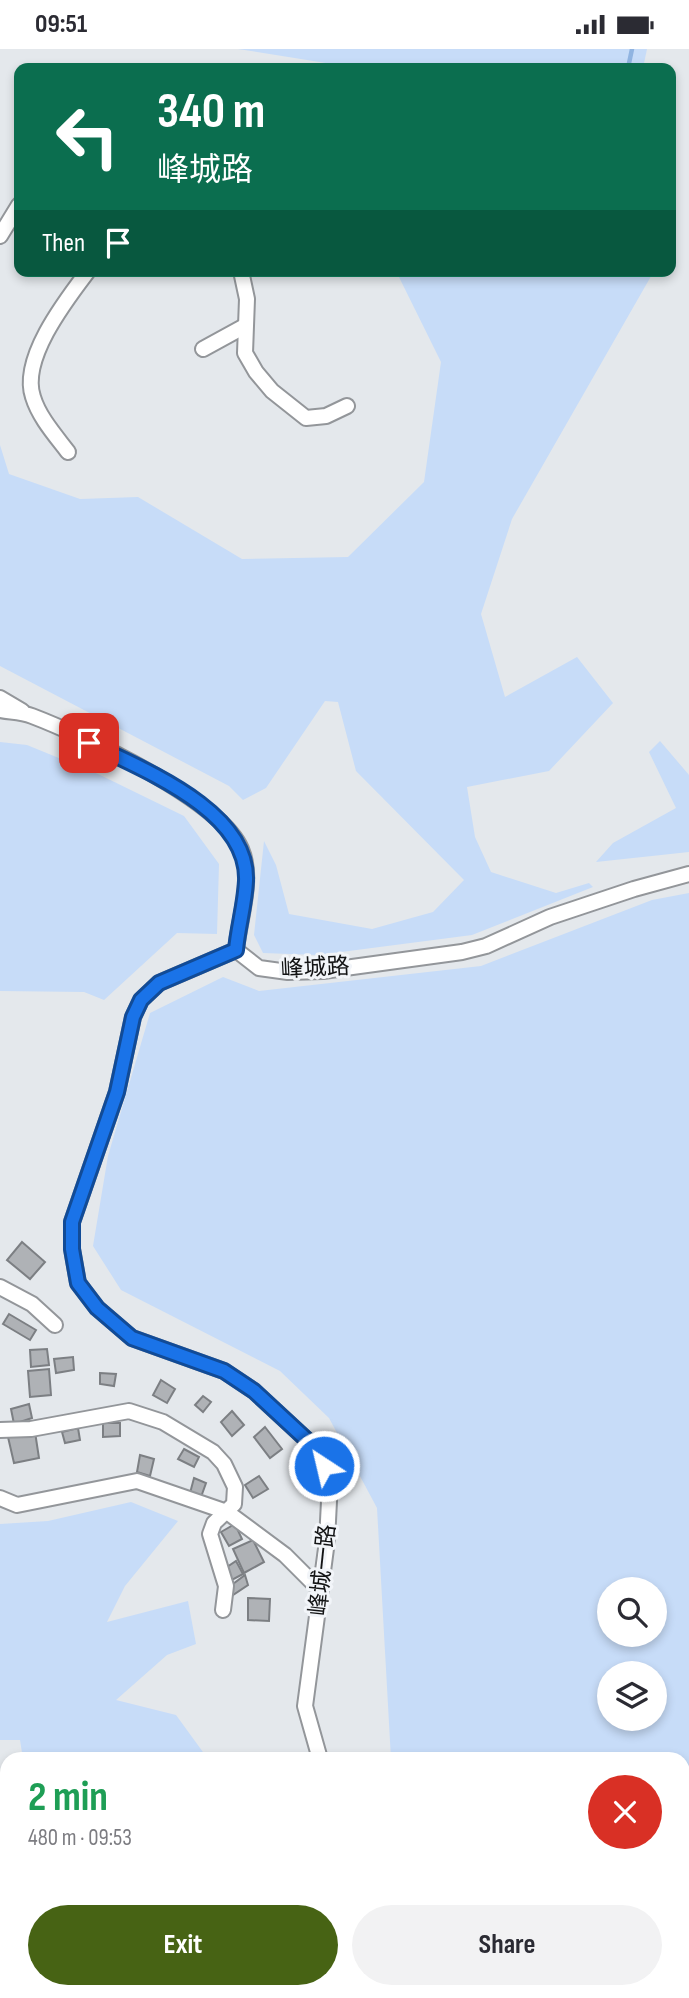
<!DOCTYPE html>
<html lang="en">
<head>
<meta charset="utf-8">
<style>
  body { margin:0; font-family:"Sofia Sans Condensed","Noto Sans TC",sans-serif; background:#f2f2f3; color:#2b2b33; height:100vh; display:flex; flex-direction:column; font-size:26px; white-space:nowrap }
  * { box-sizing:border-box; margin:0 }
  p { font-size:23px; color:#7c7c81 }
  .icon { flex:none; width:38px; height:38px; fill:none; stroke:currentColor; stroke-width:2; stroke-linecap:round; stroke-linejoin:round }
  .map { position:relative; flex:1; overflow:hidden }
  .drawer { position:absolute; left:0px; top:1703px; width:690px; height:247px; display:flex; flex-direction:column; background:#fff; border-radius:21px 21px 0 0; box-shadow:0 4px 10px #0003 }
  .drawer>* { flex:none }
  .banner { position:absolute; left:14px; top:14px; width:662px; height:214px; border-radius:14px; box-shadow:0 4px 10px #0003; background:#0b6e4f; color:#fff; overflow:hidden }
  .buttons { position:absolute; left:597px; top:1528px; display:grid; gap:14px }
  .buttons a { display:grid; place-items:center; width:70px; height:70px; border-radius:50%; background:#fff; box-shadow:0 4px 10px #0003; font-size:35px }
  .pin { position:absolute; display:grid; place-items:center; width:60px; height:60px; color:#fff; margin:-30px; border-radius:14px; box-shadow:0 4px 10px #0006 }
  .me { position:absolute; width:77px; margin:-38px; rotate:325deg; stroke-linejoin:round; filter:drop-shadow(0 0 5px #0008) }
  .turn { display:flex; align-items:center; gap:24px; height:147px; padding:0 28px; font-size:32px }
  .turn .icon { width:91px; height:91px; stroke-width:2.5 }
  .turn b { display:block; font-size:49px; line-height:60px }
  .then { display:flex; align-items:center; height:66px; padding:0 28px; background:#0003; gap:14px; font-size:26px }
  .round { display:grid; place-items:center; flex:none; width:74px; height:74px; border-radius:37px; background:#f2f2f3 }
  .summary { display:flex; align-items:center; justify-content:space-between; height:119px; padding:0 28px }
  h1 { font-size:42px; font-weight:700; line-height:52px; color:#1e9e55 }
  .primary-button { display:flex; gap:14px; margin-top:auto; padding:14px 28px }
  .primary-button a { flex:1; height:80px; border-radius:42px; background:#476314; color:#fff; font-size:28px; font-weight:700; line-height:80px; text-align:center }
  .primary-button a+a { background:#f2f2f3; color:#2b2b33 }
  .status { display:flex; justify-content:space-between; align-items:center; height:49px; padding:0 35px; background:#fff; direction:ltr }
  .status svg { height:19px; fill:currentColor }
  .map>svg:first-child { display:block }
  .green { fill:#c7dcf8; fill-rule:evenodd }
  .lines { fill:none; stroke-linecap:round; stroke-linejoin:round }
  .stream { stroke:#90b4e1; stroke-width:4.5 }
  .building { fill:#afb2b6; stroke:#7c7f83; stroke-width:2 }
  .minor-casing { stroke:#93969a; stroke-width:18 }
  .minor { stroke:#fff; stroke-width:14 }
  .route-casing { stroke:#114b97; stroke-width:18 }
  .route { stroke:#1a73e8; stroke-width:12 }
  .labels { text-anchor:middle; stroke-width:6; stroke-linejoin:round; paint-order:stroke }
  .street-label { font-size:23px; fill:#131415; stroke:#f2f5f9 }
</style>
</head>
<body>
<div class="status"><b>09:51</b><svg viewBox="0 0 49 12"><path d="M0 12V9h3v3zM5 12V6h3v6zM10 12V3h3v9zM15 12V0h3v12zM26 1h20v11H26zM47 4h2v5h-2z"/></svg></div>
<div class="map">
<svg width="689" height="1949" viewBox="0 0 689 1949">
  <rect width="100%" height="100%" fill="#e4e8ec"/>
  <g class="green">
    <polygon points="238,0 647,0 643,19 357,19"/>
    <polygon points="396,222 654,222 512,470 481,565 505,648 577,608 613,654 549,722 467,738 475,788 491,823 556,844 589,834 593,838 472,886 318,906 263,904 254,886 264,792 276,816 289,865 372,880 433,863 464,831 356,722 338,653 325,652 266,739 243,751 229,737 0,617 0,396 9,425 80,450 138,448 242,510 348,508 424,433 441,313"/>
    <polygon points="660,692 689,726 689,803 596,813 613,794 676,759 649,703"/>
    <polygon points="0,693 27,696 98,725 184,767 219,815 217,885 177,884 104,951 84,943 0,942"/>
    <path d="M689 844V1949H392V1942H682V1710H391L377 1459 329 1369 280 1322 121 1241 93 1197 108 1107 150 964 223 928 259 942 481 917 652 851ZM609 1540H654V1586H609ZM609 1624H654V1670H609Z"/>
    <polygon points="131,1453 178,1472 125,1537 107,1573 188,1552 196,1595 167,1606 116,1651 176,1666 208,1710 23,1710 20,1691 0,1691 0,1475 48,1472"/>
    <polygon points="7,1749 7,1914 0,1911 0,1750"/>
    <polygon points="190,1942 192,1949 66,1949 61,1943"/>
  </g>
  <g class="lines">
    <polyline class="stream" points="628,19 632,0"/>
  </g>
  <g class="building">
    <polygon points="22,1193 45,1213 30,1230 7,1211"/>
    <polygon points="9,1265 36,1281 30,1291 3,1275"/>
    <polygon points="47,1300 49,1316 31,1318 30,1301"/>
    <polygon points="73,1308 74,1321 56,1324 54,1310"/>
    <polygon points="49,1320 51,1346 30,1348 28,1322"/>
    <polygon points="100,1324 116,1325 114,1337 100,1335"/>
    <polygon points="161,1331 175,1340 167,1354 153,1346"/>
    <polygon points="203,1347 211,1353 203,1363 195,1356"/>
    <polygon points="29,1355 32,1369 14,1375 11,1360"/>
    <polygon points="232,1362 244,1376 232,1387 221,1373"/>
    <polygon points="103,1374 120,1374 120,1387 103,1388"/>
    <polygon points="265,1378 282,1400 270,1409 254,1388"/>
    <polygon points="78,1379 80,1391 65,1394 62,1383"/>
    <polygon points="35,1383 39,1409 14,1414 8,1388"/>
    <polygon points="184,1400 199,1408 194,1418 178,1410"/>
    <polygon points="140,1406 154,1410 150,1427 137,1423"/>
    <polygon points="259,1427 268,1440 253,1449 245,1436"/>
    <polygon points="194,1429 206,1434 201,1448 190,1444"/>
    <polygon points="235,1475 242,1490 229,1497 221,1483"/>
    <polygon points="253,1491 264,1513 244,1524 233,1500"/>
    <polygon points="236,1512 243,1525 230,1532 224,1520"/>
    <polygon points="245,1526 248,1536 233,1546 229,1538"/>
    <polygon points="248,1549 270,1550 269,1572 248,1571"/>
  </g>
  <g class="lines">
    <defs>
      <g id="minor">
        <polyline points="0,187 19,156"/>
        <polyline points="241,222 247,250 245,304 256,323 272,342 306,369 326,367 347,357"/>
        <polyline points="203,300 245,277"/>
        <path d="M68 403C55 386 39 368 33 348 20 310 66 251 88 222"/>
        <polyline points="0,649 22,662"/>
        <path d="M0 661C10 663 22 663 32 667 82 686 221 751 241 800 254 830 239 870 236 901L259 919 288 923 323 922 462 903 486 897 550 868 634 840 689 825"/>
        <polyline points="236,901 159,934 141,951 133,968 117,1043 72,1173 72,1200 78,1234 97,1259 132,1289 224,1322 254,1342 308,1392 324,1417 329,1452 327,1492 305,1657 320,1710"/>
        <polyline points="0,1238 32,1255 55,1276"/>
        <polyline points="0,1381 31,1380 129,1362 163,1373 213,1403 224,1415 235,1438 234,1455 214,1474 210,1485 226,1537 223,1561"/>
        <polyline points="0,1449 17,1456 137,1432 227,1463 285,1506 321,1542"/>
        <polyline points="682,1764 689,1771"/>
        <polyline points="11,1942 37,1949"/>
        <polyline points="348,1949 348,1942"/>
        <polyline points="484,1949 488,1942"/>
      </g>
    </defs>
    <use href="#minor" class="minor-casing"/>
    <use href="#minor" class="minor"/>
  </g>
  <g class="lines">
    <defs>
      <path id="route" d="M89 694C141 720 249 761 246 832 245 855 238 878 236 901L159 934 141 951 133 968 117 1043 72 1173V1200L78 1234 97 1259 132 1289 224 1322 254 1342 308 1392 324 1417"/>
    </defs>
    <use href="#route" class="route-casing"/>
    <use href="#route" class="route"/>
  </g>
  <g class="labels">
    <g class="street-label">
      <text transform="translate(315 918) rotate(-3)" y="8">峰城路</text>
      <text transform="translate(322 1521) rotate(-84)" y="8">峰城一路</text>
    </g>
  </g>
</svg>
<div class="buttons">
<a><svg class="icon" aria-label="search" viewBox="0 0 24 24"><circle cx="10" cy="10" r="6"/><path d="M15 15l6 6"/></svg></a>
<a><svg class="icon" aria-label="layers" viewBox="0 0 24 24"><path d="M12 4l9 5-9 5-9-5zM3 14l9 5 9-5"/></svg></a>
</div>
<div class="pin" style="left:89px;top:694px;background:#d93025"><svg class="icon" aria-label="arrive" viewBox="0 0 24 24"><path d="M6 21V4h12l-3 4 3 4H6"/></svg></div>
<svg class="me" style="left:324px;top:1417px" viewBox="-20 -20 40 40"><circle r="17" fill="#1a73e8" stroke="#fff" stroke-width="3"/><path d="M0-11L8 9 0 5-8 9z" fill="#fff"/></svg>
<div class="banner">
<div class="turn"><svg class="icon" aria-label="left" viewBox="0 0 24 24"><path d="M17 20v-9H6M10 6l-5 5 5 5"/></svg><div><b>340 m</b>峰城路</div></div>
<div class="then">Then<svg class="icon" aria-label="arrive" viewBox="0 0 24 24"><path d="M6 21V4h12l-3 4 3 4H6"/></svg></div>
</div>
<section class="drawer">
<div class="summary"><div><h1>2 min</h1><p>480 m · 09:53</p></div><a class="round" style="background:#d93025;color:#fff"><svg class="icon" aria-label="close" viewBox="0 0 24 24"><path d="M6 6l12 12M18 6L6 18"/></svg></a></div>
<div class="primary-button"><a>Exit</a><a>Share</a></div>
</section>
</div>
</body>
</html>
